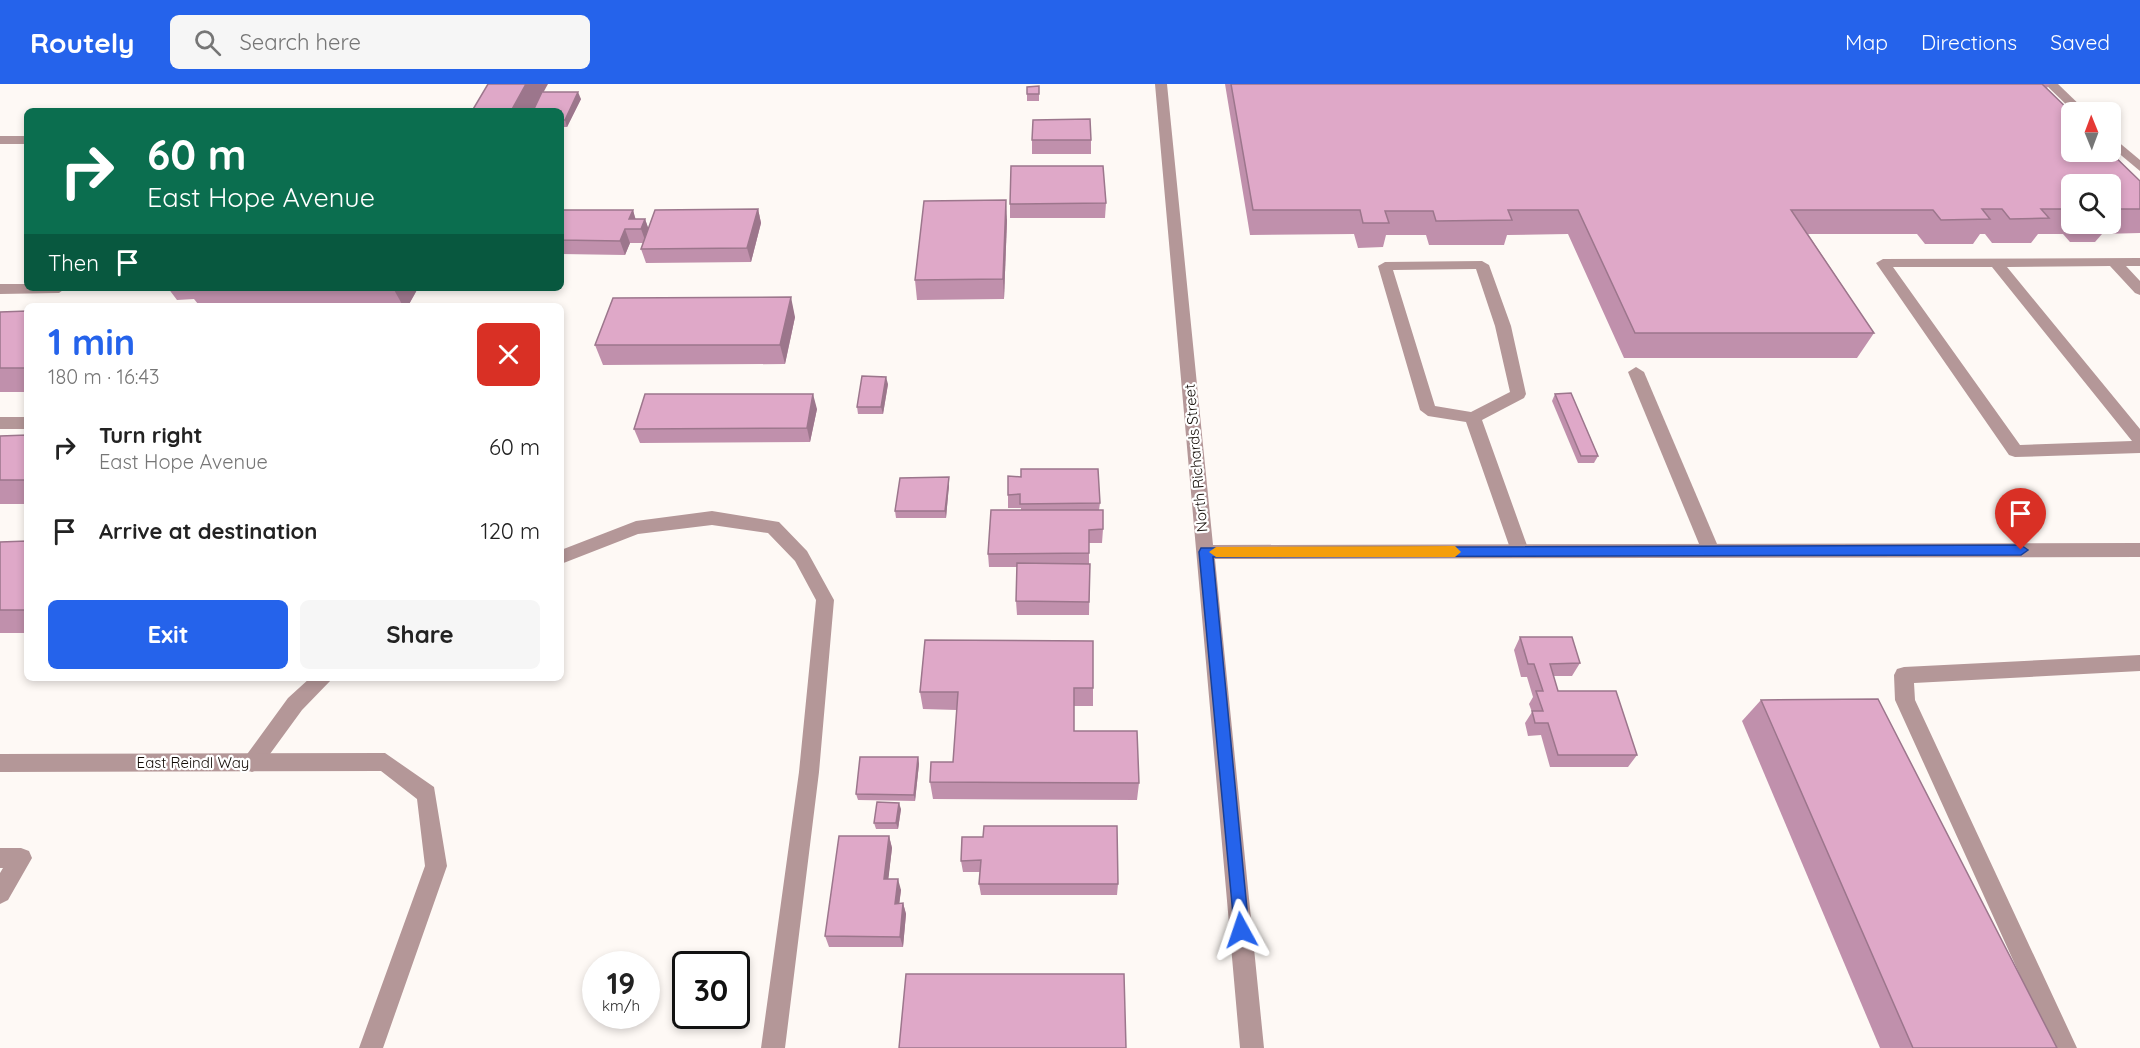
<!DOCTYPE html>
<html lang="en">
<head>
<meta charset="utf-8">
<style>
  body { margin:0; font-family:Quicksand,sans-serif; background:#f6f6f6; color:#222; height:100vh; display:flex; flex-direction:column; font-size:22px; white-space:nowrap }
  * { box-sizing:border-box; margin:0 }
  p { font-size:20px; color:#767676 }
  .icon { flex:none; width:33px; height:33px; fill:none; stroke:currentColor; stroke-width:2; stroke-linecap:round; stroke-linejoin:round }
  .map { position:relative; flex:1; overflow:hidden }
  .sheet { position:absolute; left:24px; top:219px; width:540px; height:378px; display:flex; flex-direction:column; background:#fff; border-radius:9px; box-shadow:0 3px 9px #0003 }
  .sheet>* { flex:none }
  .hud { position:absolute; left:24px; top:24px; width:540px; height:183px; border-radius:9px; box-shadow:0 3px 9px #0003; background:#0b6e4f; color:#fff; overflow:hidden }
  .needle { width:39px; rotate:359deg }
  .fabs { position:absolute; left:2061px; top:18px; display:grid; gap:12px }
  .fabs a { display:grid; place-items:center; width:60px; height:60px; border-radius:9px; background:#fff; box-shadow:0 3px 9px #0003; font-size:30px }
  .speed { position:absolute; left:582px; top:867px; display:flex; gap:12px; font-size:30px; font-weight:700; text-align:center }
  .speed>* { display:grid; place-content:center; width:78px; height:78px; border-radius:50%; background:#fff; box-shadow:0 3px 9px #0003; line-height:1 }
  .speed small { font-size:15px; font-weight:400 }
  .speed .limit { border:3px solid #111; border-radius:9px; background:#fff; color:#111 }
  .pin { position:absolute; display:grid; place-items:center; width:51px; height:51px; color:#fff; margin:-62px -26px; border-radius:50% 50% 50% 0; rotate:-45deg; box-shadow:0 0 6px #0007 }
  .pin .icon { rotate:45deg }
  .me { position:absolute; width:66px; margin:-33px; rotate:355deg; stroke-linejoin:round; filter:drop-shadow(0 0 4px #0008) }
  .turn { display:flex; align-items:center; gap:21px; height:126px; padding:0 24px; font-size:27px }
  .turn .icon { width:78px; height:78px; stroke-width:2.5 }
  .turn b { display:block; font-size:42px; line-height:51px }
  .then { display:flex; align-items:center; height:57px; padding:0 24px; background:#0003; gap:12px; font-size:22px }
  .round { display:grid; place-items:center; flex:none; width:63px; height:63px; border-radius:9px; background:#f6f6f6 }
  .summary { display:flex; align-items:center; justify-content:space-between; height:102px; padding:0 24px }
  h1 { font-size:36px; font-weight:800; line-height:45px; color:#2563eb }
  .cta { display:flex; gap:12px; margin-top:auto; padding:12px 24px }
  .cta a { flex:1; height:69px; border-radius:9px; background:#2563eb; color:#fff; font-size:24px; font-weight:800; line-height:69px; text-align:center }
  .cta a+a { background:#f6f6f6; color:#222 }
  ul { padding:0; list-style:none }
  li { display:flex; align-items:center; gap:18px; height:84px; padding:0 24px }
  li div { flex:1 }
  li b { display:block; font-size:22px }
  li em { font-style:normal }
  header { display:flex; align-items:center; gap:36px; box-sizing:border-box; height:84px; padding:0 30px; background:#2563eb; color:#fff }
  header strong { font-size:28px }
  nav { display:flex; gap:33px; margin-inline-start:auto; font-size:21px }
  .search { width:420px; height:54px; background:#f6f6f6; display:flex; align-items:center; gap:15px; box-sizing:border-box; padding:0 21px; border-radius:9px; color:#767676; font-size:22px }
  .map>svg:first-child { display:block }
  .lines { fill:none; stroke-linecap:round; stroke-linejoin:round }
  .lane { fill:#b49798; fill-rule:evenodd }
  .street { fill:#b49798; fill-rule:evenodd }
  .wall { fill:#c090ac; fill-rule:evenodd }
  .shaded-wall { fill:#9c768c }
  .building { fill:#dfa8c8; stroke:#9c768c; stroke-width:1.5 }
  .route { fill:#2563eb; stroke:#184099; stroke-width:1.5 }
  .slow { fill:#f59e0b }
  .labels { text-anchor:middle; stroke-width:4.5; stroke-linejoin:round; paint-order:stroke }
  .street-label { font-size:15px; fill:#120b05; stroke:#fff }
</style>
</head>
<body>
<header>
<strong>Routely</strong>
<div class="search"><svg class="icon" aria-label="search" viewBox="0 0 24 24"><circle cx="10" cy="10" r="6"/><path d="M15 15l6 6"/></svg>Search here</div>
<nav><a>Map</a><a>Directions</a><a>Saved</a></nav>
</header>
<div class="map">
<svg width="2140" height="964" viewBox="0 0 2140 964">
  <rect width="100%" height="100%" fill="#fef9f5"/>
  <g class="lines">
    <g class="lane">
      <polygon points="2045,0 2058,0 2087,28 2074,28"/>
      <polygon points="2110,51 2140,76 2140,87 2110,62"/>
      <rect x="0" y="52" width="27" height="8"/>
      <path d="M2140 174V182H2126L2140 197V211L2135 209 2110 182 2007 183 2140 345V369L2015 373 2009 371 1876 179 1883 175ZM1893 183H1992L2132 357 2020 361Z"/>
      <path d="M1482 177 1489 181 1511 242 1526 310 1524 314 1482 336 1529 467 1526 472H1514L1511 467 1466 338 1428 332 1420 326 1378 182 1385 178ZM1476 185 1495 242 1510 308 1471 328 1435 322 1393 186Z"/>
      <polygon points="0,200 27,200 27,204 66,204 59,209 0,210"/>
      <polygon points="1636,283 1644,288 1720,467 1717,472 1705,472 1702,467 1628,288"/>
      <rect x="0" y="333" width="27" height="12"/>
      <polygon points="712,427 779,438 807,467 834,516 819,688 785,964 761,964 799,688 816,516 795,477 768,449 712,441 638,450 561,480 561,466 636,437"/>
      <polygon points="2140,571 2140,587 1914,599 1915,616 2077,964 2053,964 1895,616 1894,591 1897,585 1904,583"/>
      <polygon points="310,594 333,594 302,626 259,685 252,688 245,685 242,679 245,673 288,614"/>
      <polygon points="0,764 21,764 29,767 32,774 8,816 0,820 0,789 3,784 0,784"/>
    </g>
    <g class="street">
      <polygon points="1155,0 1167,0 1213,461 2140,459 2140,473 1215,475 1264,964 1240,964"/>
      <polygon points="385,669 434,703 447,782 383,964 359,964 425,782 417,715 381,687 0,688 0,670"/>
    </g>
  </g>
  <g class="wall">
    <path d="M1225 0H2050L2047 4 2140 97V149L2102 150 2095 158H2070L2063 150H2038L2031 159H1992L1985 150H1980L1973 160H1925L1917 150H1808L1874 249 1857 274H1624L1568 150 1507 151 1504 161H1429L1426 151H1386L1383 163 1358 164 1354 150 1250 151ZM2072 100H2110V140H2072Z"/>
    <polygon points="1039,2 1039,17 1027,17 1027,10"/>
    <polygon points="543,8 581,15 567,43 561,43 561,27"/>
    <rect x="1032" y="56" width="59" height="14"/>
    <polygon points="1106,119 1105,134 1010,134 1010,120"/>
    <polygon points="758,125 761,139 751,178 646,179 641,165 643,159 630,159 625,171 561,170 561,126 633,126 635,135 645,135 648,144"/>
    <polygon points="1007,136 1004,215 917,216 915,196"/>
    <polygon points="168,204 418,204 408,222 302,222 300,220 198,220 194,215 177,216"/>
    <polygon points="27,227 27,308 0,308 0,228"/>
    <polygon points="795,233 785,280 603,281 595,261"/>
    <polygon points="888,300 883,330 858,330 857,323"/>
    <polygon points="1555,310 1598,372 1594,379 1578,379 1552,317"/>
    <polygon points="817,325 810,358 640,359 634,345"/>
    <polygon points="27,351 27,420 0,420 0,352"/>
    <polygon points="1008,392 1100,419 1099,426 1103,445 1102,459 1089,459 1089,480 1090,480 1089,531 1017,531 1016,517 1017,483 989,483 988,470 1021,426 1021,424 1008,424"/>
    <polygon points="949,401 946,434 896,434 895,427"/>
    <polygon points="27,457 27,549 0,549 0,458"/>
    <polygon points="1520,553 1580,579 1572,592 1553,592 1558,607 1637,671 1628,683 1550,683 1541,651 1528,652 1525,639 1532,628 1529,620 1533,613 1527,593 1521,593 1514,566"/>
    <polygon points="925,556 1093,604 1093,622 1074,622 1074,647 1139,699 1137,716 933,715 930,698 953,678 957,626 923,625 920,608"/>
    <polygon points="1761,616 2057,964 1880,964 1742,637"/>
    <polygon points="918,673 919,680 915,717 858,716 856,710"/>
    <polygon points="901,725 898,745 876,745 874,739"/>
    <polygon points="889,752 892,764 888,795 901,806 899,820 903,819 906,830 903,863 829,863 825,852"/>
    <polygon points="962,753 1118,800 1117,811 981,811 979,800 980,788 963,788 961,777"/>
  </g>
  <g class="shaded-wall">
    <polygon points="526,0 548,0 533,27 511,27"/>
    <polygon points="578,8 581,15 567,43 565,36"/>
    <polygon points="1006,116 1007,136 1004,215 1003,195"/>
    <polygon points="758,125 761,139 751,178 747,164"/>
    <polygon points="633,126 637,140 629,135"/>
    <polygon points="645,135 650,149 646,159 641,145"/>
    <polygon points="625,145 630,159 625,171 620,157"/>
    <polygon points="393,204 418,204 408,222 403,222"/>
    <polygon points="791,213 795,233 785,280 780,261"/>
    <polygon points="886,293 888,300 883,330 881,323"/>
    <polygon points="813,310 817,325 810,358 807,344"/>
    <polygon points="949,393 949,401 946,434 945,427"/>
    <polygon points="918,673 919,680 915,717 914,711"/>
    <polygon points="899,719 901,725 898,745 896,739"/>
    <polygon points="889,752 892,764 887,807 884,795"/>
    <polygon points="898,795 901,806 898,830 895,820"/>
    <polygon points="903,819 906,830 903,863 900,853"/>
  </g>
  <g class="building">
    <polygon points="488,0 526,0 511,27 472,27"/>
    <polygon points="1231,0 2042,0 2072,29 2072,68 2110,68 2140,97 2140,125 2110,125 2110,100 2072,100 2072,125 2041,125 2049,134 2010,135 2002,125 1982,125 1990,135 1941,136 1933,126 1791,126 1874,249 1635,249 1578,126 1508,126 1512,136 1436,137 1433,127 1385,127 1389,139 1363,139 1360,126 1253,126"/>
    <polygon points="1039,2 1039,10 1027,10 1027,3"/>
    <polygon points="542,8 578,8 565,36 561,36 561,27 533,27"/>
    <polygon points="1090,35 1091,56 1032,56 1033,36"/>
    <polygon points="1011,82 1103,82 1106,119 1010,120"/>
    <polygon points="1006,116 1003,195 915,196 924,117"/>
    <polygon points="758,125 747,164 641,165 655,126"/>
    <polygon points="561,126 633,126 629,135 645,135 641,145 625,145 620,157 561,156"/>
    <polygon points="791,213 780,261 595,261 613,214"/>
    <polygon points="27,227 27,284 0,284 0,228"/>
    <polygon points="862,292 886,293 881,323 857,323"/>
    <polygon points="1571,309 1598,372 1581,372 1555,310"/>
    <polygon points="645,310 813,310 807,344 634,345"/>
    <polygon points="27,351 27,396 0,396 0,352"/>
    <polygon points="1021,385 1098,385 1100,419 1020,420 1020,410 1008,411 1008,392 1021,393"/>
    <polygon points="949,393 945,427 895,427 900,394"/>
    <polygon points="991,426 1103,426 1103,445 1089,446 1089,469 988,470"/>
    <polygon points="27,457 27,526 0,526 0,458"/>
    <polygon points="1017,479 1090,480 1089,518 1016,517"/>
    <polygon points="1520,553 1572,553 1580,579 1550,580 1558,607 1616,607 1637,671 1558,671 1548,639 1535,639 1532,627 1543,627 1536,607 1543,607 1534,580 1528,580"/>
    <polygon points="925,556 1093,557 1093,604 1074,604 1074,647 1137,647 1139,699 930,698 931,678 953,678 958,608 920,608"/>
    <polygon points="1878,615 2057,964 1913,964 1761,616"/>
    <polygon points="860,673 918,673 914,711 856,710"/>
    <polygon points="877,718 899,719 896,739 874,739"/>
    <polygon points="984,742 1117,742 1118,800 979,800 981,776 961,777 962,753 983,753"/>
    <polygon points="839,752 889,752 884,795 898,795 895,820 903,819 900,853 825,852"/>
    <polygon points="906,890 1124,890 1126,964 899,964"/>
  </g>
  <polygon class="route" points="2021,461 2028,466 2021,471 1213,473 1249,846 1247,852 1241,854 1235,852 1199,468 1201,464"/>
  <polygon class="slow" points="1455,462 1461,468 1455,473 1216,473 1209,468 1216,463"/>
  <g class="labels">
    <g class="street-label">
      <text transform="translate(1196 374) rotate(-95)" y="5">North Richards Street</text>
      <text x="193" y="684">East Reindl Way</text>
    </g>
  </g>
</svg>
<div class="fabs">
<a><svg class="needle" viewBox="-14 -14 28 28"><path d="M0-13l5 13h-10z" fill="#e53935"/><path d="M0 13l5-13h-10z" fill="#767676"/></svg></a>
<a><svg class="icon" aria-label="search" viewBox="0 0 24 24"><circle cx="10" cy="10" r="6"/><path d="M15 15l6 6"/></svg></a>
</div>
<div class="speed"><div>19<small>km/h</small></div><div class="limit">30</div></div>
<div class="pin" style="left:2021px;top:466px;background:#d93025"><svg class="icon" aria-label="arrive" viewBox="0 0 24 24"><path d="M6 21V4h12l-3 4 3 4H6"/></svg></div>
<svg class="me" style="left:1241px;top:846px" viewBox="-20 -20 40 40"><path d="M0-17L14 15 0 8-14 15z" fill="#2563eb" stroke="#fff" stroke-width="4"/></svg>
<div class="hud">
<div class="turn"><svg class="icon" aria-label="right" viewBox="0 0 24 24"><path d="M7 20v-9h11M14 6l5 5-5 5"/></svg><div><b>60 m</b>East Hope Avenue</div></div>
<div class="then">Then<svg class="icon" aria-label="arrive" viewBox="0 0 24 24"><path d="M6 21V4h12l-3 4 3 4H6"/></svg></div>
</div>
<section class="sheet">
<div class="summary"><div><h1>1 min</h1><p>180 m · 16:43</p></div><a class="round" style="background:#d93025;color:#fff"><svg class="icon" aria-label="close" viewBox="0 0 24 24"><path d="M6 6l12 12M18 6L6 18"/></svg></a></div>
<ul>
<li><svg class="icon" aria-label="right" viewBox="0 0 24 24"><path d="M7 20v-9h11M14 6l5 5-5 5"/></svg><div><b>Turn right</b><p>East Hope Avenue</p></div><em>60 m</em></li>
<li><svg class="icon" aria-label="arrive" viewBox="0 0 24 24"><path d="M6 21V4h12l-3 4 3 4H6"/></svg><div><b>Arrive at destination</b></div><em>120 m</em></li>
</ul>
<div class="cta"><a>Exit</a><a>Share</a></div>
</section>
</div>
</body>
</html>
